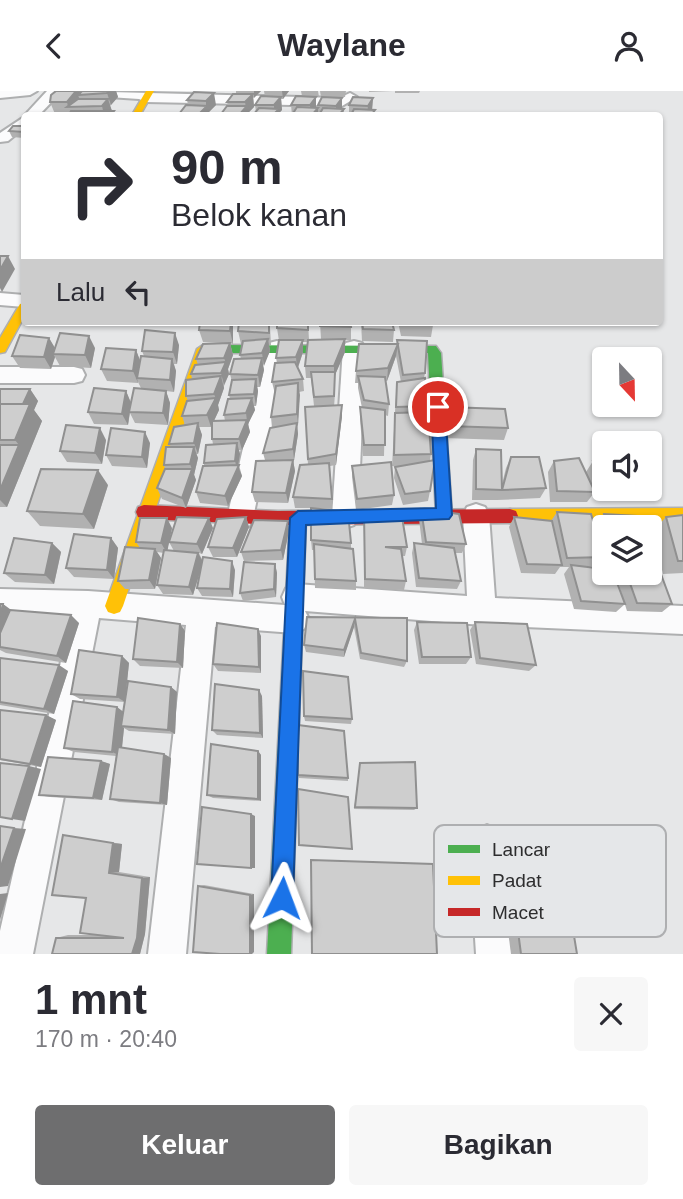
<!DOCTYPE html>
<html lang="id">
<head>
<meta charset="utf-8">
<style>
  body { margin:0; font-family:Helvetica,sans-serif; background:#f7f7f7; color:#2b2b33; height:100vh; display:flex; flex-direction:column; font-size:26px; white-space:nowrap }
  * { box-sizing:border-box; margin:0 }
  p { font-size:23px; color:#7c7c81 }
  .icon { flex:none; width:38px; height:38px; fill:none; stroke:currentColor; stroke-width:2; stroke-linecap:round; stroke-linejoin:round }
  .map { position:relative; height:863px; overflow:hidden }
  .side { display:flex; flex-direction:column; background:#fff; flex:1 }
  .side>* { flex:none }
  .hud { position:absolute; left:21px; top:21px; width:642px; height:214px; border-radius:7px; box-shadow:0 2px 5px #0004; background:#fff; color:#2b2b33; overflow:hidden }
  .needle { width:46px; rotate:158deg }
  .fabs { position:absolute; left:592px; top:256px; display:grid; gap:14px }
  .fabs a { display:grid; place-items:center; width:70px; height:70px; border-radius:7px; background:#fff; box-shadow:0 2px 5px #0004; font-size:35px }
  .pin { position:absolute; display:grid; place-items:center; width:60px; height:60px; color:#fff; margin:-30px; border:4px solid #fff; border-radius:50%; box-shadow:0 2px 7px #0007 }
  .me { position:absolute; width:77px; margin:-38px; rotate:3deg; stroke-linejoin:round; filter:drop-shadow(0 0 5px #0008) }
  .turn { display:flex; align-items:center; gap:24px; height:147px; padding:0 35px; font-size:32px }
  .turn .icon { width:91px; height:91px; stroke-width:2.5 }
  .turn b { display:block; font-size:49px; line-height:60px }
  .then { display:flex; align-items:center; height:66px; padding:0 35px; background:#0003; gap:14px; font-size:26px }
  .round { display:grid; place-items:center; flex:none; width:74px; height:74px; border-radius:7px; background:#f7f7f7 }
  .summary { display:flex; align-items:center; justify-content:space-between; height:119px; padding:0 35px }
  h1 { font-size:42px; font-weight:700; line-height:52px }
  .cta { display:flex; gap:14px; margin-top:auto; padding:14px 35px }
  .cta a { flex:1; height:80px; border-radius:7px; background:#6e6e6f; color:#fff; font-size:28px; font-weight:700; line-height:80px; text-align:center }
  .cta a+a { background:#f7f7f7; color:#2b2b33 }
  header { display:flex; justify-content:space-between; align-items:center; height:91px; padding:0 35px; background:#fff; font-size:32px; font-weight:700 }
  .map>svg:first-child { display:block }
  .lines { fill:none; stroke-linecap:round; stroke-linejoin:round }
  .street-casing { stroke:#aeafb0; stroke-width:4 }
  .fast-casing { stroke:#aeafb0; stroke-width:3 }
  .slow-casing { stroke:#aeafb0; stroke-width:3 }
  .jam-casing { stroke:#aeafb0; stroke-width:3 }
  .street { fill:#fbfbfc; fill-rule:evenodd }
  .fast { fill:#4caf50; fill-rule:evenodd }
  .slow { fill:#ffc107; fill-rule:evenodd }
  .jam { fill:#c62828; fill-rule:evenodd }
  .wall { fill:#b1b1b1 }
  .shaded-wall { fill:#909090 }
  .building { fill:#cecece; stroke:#909090; stroke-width:2 }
  .route { fill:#1a73e8; stroke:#114b97; stroke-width:2 }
  .key { fill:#e5e7e9; stroke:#aeafb1; stroke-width:2 }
  .key-label { font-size:19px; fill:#2d2d2e }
</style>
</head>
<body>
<header><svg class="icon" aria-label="back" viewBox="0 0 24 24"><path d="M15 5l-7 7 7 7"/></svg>Waylane<svg class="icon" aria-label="person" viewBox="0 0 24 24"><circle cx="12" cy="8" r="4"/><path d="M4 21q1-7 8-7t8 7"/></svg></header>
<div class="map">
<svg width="683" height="863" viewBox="0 0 683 863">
  <rect width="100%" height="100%" fill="#e6e7e8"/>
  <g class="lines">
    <defs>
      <g id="street">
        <polygon points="0,0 37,0 30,4 0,7"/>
        <polygon points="47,0 62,0 39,24 24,25"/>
        <polygon points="71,0 339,7 350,2 357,6 342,15 146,11 139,8 78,4"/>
        <polygon points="24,26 24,37 8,50 0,51 0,42"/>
        <polygon points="0,202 24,204 24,216 0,214"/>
        <polygon points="277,250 285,252 288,257 253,427 249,435 240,438 231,435 227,427 266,257 269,252"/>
        <polygon points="354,250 362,252 365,257 358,426 354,434 345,437 336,434 332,426 343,257 346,252"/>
        <polygon points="0,276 74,276 82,278 85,284 82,290 74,292 0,292"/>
        <polygon points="476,413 485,416 489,424 495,507 683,515 683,543 482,534 305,520 309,528 304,538 294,542 215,536 186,863 148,863 186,534 99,527 33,863 0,863 0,840 71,526 0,524 0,498 88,500 285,514 282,506 286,497 296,493 467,505 463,424 467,416"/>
        <polygon points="487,734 500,739 505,752 514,863 476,863 469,752 474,739"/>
      </g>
      <g id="fast">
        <polygon points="224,254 436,255 441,262 452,424 450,429 438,429 436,424 428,262 224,262 218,258"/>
        <polygon points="298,420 304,422 306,427 291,863 267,863 290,427 292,422"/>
      </g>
      <g id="slow">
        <polygon points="146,0 154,0 140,24 132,24"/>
        <polygon points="24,212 24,226 5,261 0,262 0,247 20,213"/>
        <polygon points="203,254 224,254 230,258 224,262 208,262 123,515 120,521 114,523 108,521 105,515 197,258"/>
        <polygon points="683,417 683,431 510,432 504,430 502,425 504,420 510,418"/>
      </g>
      <polygon id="jam" points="144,414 278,420 510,418 516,420 518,425 516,430 510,432 278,434 144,428 138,426 136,421 138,416"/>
    </defs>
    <use href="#street" class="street-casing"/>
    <use href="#fast" class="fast-casing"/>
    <use href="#slow" class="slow-casing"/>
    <use href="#jam" class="jam-casing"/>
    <use href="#street" class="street"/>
    <use href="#fast" class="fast"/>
    <use href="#slow" class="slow"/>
    <use href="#jam" class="jam"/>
  </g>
  <g class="wall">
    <polygon points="56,0 116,0 118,6 110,15 112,20 69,23 55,23 50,11"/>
    <polygon points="236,0 261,0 253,7 254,16 248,22 248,24 221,24 221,23 228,15 227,11 236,3"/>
    <polygon points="264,0 289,0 283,8 281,8 282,19 279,22 279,24 253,24 256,21 255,14 265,6"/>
    <polygon points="301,0 318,0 319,6 316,6 316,17 318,17 318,14 322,6 344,18 344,24 292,24 291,14 302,5"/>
    <polygon points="320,0 346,0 345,6 321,6"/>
    <polygon points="369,0 393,0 369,1"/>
    <polygon points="395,0 420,0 419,2 395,2"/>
    <polygon points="194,1 216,14 208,22 208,24 180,24 179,23 188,14 187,9"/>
    <polygon points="373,7 372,19 375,24 349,24 349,14"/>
    <polygon points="24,35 24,47 12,46 9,40"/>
    <polygon points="308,231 309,249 343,248 321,248 320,231 351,236 351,249 345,249 345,261 335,284 334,314 342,314 342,325 336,374 330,375 332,418 312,417 351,452 351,458 356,490 356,499 315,497 314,459 312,459 311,449 311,417 295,417 293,406 308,374 305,316 314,315 311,287 306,287 305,275 308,251 303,251 303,261 298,277 303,288 304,300 299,301 298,334 297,335 298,343 294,369 293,369 295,380 288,412 255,411 252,401 265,369 263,362 272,337 271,326 275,303 272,291 277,272 276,267 279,250 277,237"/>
    <polygon points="361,231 392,231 394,239 393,251 362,250"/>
    <polygon points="398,231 432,231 433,234 431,246 401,245"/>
    <polygon points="233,235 233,253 230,252 233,264 228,278 229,283 224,295 224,297 218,314 219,319 214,330 225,330 224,324 230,308 229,304 232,291 230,283 241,268 240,264 243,253 241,253 238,240 270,236 271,254 269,254 270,260 263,275 264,279 260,296 257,296 258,300 256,315 254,315 255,319 248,333 250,341 242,359 239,359 240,363 239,374 242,385 228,415 200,412 196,401 204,375 204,372 213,353 212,348 212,334 211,336 199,336 202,344 198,363 196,363 198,367 194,384 196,389 186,417 162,408 157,397 165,378 164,374 171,356 169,353 185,334 182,325 188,310 186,305 192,288 191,283 198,274 196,268 222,252 203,251 199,239"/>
    <polygon points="49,247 55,257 95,257 91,277 60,275 55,266 51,278 20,277 12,265"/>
    <polygon points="397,249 425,282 424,287 429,315 428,321 431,363 430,370 430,400 428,410 403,414 394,387 395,376 405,375 392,375 396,303 397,291 401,291 396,265 387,290 385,290 389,313 388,325 385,324 384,365 363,365 360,328 360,316 362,317 358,297 358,292 355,292 356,280 397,253"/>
    <polygon points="179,254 177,273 174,273 176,280 174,301 166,300 170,312 168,334 135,332 130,322 128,334 94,333 88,321 126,300 131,312 141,297 138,291 138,292 107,290 101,278 136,259 140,270 144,265 142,260"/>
    <polygon points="0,298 30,298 38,310 34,319 42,330 7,416 0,416"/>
    <polygon points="446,316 508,337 504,349 444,347 443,328"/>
    <polygon points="106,349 102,373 67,371 60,360"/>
    <polygon points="150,352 147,377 112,375 106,364"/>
    <polygon points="476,358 502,393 506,377 511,366 546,397 540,407 497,409 472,409 473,369"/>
    <polygon points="554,370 586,381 593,370 634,397 626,407 597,409 594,402 587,411 550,411 548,381"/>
    <polygon points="352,375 394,404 392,414 356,419 352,386"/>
    <polygon points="108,394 94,438 40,435 27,420"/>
    <polygon points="421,418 466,453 462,462 455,462 461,490 457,498 416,496 412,462 414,452 422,453 419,428"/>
    <polygon points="364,421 407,456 405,465 402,465 406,490 404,499 364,497"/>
    <polygon points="557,421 601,456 597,433 604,423 638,436 604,436 604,467 596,475 585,476 625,513 616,521 574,518 564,483 569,476 560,476 555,483 521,482 509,436 514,426 551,430"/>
    <polygon points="683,424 683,482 663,483 653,440 666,426"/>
    <polygon points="246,426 249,436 237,466 213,466 208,456"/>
    <polygon points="172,437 167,459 174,460 169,451 213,437 202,463 199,462 203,471 235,479 233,506 202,505 197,497 203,471 193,504 163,503 157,494 164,462 157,461 161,467 155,498 125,498 118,490 140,457 136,451"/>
    <polygon points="289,440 283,469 244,470 241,461"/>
    <polygon points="111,447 118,457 114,488 74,486 66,477"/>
    <polygon points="52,452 61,461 54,493 15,491 4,482"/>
    <polygon points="275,473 277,482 276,506 243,510 240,502"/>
    <polygon points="615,481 649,481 672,513 662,521 627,520"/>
    <polygon points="0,513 3,513 10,519 79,532 66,572 6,562 0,559"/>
    <polygon points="307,526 407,527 407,570 404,576 360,568 354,536 344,566 306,561 304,554"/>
    <polygon points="417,531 471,566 466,573 419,573 414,539"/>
    <polygon points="475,531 536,574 529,580 476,573 470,539"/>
    <polygon points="180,533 185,540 183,577 140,575 133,568"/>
    <polygon points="261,545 261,582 218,580 213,573"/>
    <polygon points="122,565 129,572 125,607 171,596 177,601 175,643 129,640 124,637 122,657 164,663 171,667 167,714 119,711 110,708 116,665 74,661 64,657 123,620 125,611 80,608 71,603"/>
    <polygon points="0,567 68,580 54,623 0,614"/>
    <polygon points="262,605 263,647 217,644 212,639"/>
    <polygon points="0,619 46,624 56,629 41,676 0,669"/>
    <polygon points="304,625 352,628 351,633 305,630"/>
    <polygon points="258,660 261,664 261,710 213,707 207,704"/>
    <polygon points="101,670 110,673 102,709 50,706 39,704"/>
    <polygon points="360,672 417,717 414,719 354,718"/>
    <polygon points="298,684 348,687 348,690 299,687"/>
    <polygon points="63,744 122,753 119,781 150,786 145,843 140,863 52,863 56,847 68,844 94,844 86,807"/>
    <polygon points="499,772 509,772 577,863 511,863"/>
    <polygon points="204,794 254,803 254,861 198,795"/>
  </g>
  <g class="shaded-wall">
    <polygon points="76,0 81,0 78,4 81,12 68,16 67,11"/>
    <polygon points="109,0 116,0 118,6 111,14 107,2"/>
    <polygon points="254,0 261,0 254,7"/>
    <polygon points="282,0 289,0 283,8"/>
    <polygon points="214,2 216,14 208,22 208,24 198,24 206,15 206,10"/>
    <polygon points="253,3 254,16 248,22 248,24 239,24 246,17 245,11"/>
    <polygon points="281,6 282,19 279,22 279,24 273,24 274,23 274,14"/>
    <polygon points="316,6 316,18 310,24 310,14"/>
    <polygon points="342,7 342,19 336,24 336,15"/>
    <polygon points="373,7 372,19 367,24 368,15"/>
    <polygon points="108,8 112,20 104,24 102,15"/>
    <polygon points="318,17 318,24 312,24"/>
    <polygon points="8,165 15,178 2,201 0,197 0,179"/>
    <polygon points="231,231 233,231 233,253 230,240"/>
    <polygon points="175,242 179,254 177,273 173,261"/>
    <polygon points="89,245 95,257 91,277 85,264"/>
    <polygon points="49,247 56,259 53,263 55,266 51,278 44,266"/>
    <polygon points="268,248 270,260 264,275 262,262"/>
    <polygon points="345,248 345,261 335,284 334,317 334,275"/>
    <polygon points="303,249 303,261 297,279 296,266"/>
    <polygon points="230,252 233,264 228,278 229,283 224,294 221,282 226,272 224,267"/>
    <polygon points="398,253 396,265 387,290 388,277"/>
    <polygon points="136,259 141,272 137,287 138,292 133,280"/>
    <polygon points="262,267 264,279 260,296 258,284"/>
    <polygon points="172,268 176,280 174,301 170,289"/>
    <polygon points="221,285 224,297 218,314 219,319 211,336 207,324 216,308 214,303"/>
    <polygon points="256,288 258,300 256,315 254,303"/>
    <polygon points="298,292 300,304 298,334 297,323"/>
    <polygon points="30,298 38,310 34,319 42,330 7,416 0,409 0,399 19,354 15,349 21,319"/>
    <polygon points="126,300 131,312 128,334 122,323"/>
    <polygon points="166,300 170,312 168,334 163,322"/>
    <polygon points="252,307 255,319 248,333 250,341 242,359 239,348 247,330 246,322"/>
    <polygon points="342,314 342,325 336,374 336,363"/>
    <polygon points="198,332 202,344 198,363 194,352"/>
    <polygon points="297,332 298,343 294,369 293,358"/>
    <polygon points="100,337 106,349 102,373 95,362"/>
    <polygon points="145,341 150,352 147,377 142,366"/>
    <polygon points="237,352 240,363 238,375 242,385 228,415 225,405 237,378 235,370"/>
    <polygon points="194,356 198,367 194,384 190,373"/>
    <polygon points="293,369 295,380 288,412 286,402"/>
    <polygon points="192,378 196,389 186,417 182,407"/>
    <polygon points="98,379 108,394 94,438 83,423"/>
    <polygon points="246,426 249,436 237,466 233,457"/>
    <polygon points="167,427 172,437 167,462 161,452"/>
    <polygon points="209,427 213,437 202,463 197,453"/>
    <polygon points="288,430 289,440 283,469 281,459"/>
    <polygon points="111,447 118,457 114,488 107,479"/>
    <polygon points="52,452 61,461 54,493 45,484"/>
    <polygon points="155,458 161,467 155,498 149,489"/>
    <polygon points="198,462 203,471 193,504 189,496"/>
    <polygon points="232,470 235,479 233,506 230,498"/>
    <polygon points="275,473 277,482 276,506 274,498"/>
    <polygon points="3,513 14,521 0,554 0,525"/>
    <polygon points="71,524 79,532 66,572 57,565"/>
    <polygon points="355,528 354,536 344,566 344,559"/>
    <polygon points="180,533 185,540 183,577 177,571"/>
    <polygon points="258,538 261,545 261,582 259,576"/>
    <polygon points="122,565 129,572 125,611 117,606"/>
    <polygon points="59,574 68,580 54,623 44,618"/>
    <polygon points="171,596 177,601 175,643 168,639"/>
    <polygon points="259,599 262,605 263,647 260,642"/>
    <polygon points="117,616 125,622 121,635 124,637 121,665 112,661"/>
    <polygon points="46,624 56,629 41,676 30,673"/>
    <polygon points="258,660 261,664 261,710 258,708"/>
    <polygon points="164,663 171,667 167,714 160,712"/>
    <polygon points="101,670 110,673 102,709 93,707"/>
    <polygon points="29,675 41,678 25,730 12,728"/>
    <polygon points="251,723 255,725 255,777 251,777"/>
    <polygon points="14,737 26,738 8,795 0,796 0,778"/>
    <polygon points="113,752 122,753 119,781 109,782"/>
    <polygon points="150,786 145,843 140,863 132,863 142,787"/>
    <polygon points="8,802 0,829 0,803"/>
    <polygon points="254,803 254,861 252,863 250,863 250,804"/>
  </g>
  <g class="building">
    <polygon points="56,0 76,0 67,11 50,11 51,4"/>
    <polygon points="82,0 109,0 107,2 78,4"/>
    <polygon points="194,1 214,2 206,10 187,9"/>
    <polygon points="233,3 253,3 245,11 227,11"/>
    <polygon points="261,5 281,6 274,14 255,14"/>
    <polygon points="296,5 316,6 310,14 291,14"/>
    <polygon points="322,6 342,7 336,15 318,14"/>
    <polygon points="353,6 373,7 368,15 349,14"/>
    <polygon points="78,8 108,8 102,15 67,16"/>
    <polygon points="186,14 207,15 198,24 179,23"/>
    <polygon points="227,15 247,15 239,24 221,23"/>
    <polygon points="297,16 318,17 312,24 292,24"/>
    <polygon points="259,17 279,18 273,24 253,24"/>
    <polygon points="323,17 344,18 339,24 319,24"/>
    <polygon points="354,18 375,19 371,24 351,24"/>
    <polygon points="71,20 114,20 111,24 69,24"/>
    <polygon points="13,35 24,35 24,41 9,40"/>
    <polygon points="0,165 8,165 0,179"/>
    <polygon points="200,231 231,231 230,240 199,239"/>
    <polygon points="239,231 269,231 269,242 238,240"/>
    <polygon points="277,231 308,231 308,239 277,237"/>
    <polygon points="320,231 350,231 351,236 320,235"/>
    <polygon points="362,231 392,231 394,239 363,238"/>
    <polygon points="402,231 432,231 433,234 402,233"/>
    <polygon points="145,239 175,242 173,261 142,260"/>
    <polygon points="60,242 89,245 85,264 53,263"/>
    <polygon points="20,244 49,247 44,266 12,265"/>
    <polygon points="268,248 262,262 240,264 243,250"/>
    <polygon points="345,248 334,275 305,275 308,249"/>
    <polygon points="279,249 303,249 296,266 276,267"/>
    <polygon points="397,249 427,250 425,282 403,284"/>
    <polygon points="230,252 224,267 196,268 203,253"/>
    <polygon points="359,253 398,253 388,277 356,280"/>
    <polygon points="106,257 136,259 133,280 101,278"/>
    <polygon points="141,265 172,268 170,289 137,287"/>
    <polygon points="262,267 258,284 230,283 234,268"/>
    <polygon points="226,271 221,282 191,283 195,274"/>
    <polygon points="295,271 303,288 272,291 275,272"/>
    <polygon points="311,281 335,281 334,305 314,306"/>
    <polygon points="221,285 214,303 186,305 186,289"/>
    <polygon points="358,285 385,286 389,313 364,309"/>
    <polygon points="425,287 429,315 396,316 397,291"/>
    <polygon points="256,288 254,303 229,304 232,289"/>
    <polygon points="298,292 297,323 271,326 276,295"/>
    <polygon points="94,297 126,300 122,323 88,321"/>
    <polygon points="134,297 166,300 163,322 129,321"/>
    <polygon points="0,298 30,298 23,313 0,313"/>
    <polygon points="216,307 207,324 182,325 187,310"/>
    <polygon points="252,307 246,322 224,324 228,308"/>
    <polygon points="0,313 30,313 15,349 0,349"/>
    <polygon points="342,314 336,363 308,368 305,316"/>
    <polygon points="360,316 385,319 385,354 364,354"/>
    <polygon points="446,316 505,318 508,337 447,335"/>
    <polygon points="428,321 431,363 394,364 395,322"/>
    <polygon points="247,329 239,348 212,348 212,330"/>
    <polygon points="198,332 194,352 169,353 174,336"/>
    <polygon points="297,332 293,358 263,362 270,337"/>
    <polygon points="66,334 100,337 95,362 60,360"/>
    <polygon points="111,337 145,341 142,366 106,364"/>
    <polygon points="237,352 235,370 204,372 206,354"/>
    <polygon points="0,354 19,354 0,399"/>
    <polygon points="166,356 194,356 190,373 164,374"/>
    <polygon points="476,358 501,359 502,399 511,366 539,366 546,397 502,399 476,398"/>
    <polygon points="579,367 595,401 557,400 554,370"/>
    <polygon points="604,367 604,397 593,370"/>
    <polygon points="293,369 286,402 252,401 256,370"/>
    <polygon points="435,369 430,400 405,403 395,376"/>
    <polygon points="391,371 394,404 357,408 352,375"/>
    <polygon points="329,372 332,408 293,406 300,374"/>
    <polygon points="239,374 225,405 196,401 203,375"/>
    <polygon points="41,378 98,379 83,423 27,420"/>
    <polygon points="165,378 192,378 182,407 157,397"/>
    <polygon points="604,397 628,397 604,399"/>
    <polygon points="311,417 348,421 351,452 311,449"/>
    <polygon points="421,418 459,423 466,453 426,451"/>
    <polygon points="364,421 402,426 407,456 385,456 401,458 406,490 365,488"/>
    <polygon points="557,421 591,423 604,466 567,467"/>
    <polygon points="604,423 637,425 638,436 607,436"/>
    <polygon points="683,424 683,470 678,470 666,426"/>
    <polygon points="177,426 209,427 197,453 169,451"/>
    <polygon points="246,426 233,457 208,456 217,428"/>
    <polygon points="514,426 552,430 562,474 527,473"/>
    <polygon points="140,427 167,427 161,452 136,451"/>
    <polygon points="254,429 288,430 281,459 241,461"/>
    <polygon points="74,443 111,447 107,479 66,477"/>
    <polygon points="14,447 52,452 45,484 4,482"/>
    <polygon points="414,452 454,457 461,490 419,487"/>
    <polygon points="314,453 353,458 356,490 315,488"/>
    <polygon points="125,456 155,458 149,489 118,490"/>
    <polygon points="164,459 198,462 189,496 157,494"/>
    <polygon points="649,459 652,459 672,513 637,512 626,481 649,481"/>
    <polygon points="203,466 232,470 230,498 197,497"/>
    <polygon points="244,471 275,473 274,498 240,502"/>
    <polygon points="571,474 604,478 604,481 613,481 625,513 581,510"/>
    <polygon points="0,513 3,513 0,525"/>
    <polygon points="10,519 71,524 57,565 0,556 0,542"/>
    <polygon points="307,526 407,527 407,570 361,562 355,528 344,559 304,554"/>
    <polygon points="138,527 180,533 177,571 133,568"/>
    <polygon points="417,531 467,532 471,566 422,566"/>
    <polygon points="475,531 527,533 536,574 480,567"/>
    <polygon points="217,532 258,538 259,576 213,573"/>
    <polygon points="79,559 122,565 117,606 71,603"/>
    <polygon points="0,567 59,574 44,618 0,611"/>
    <polygon points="303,580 348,586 352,628 304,625"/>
    <polygon points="128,590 171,596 168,639 121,635"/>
    <polygon points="215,593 259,599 260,642 212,639"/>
    <polygon points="73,610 117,616 112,661 64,657"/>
    <polygon points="0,619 46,624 30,673 0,668"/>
    <polygon points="298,634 344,640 348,687 298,684"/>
    <polygon points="211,653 258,660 258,708 207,704"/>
    <polygon points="118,656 164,663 160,712 110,708"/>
    <polygon points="48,666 101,670 93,707 39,704"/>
    <polygon points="415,671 417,717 355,716 360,672"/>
    <polygon points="0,672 29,675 12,728 0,726"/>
    <polygon points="298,698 348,706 352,758 299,754"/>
    <polygon points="202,716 251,723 251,777 197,773"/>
    <polygon points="0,735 14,737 0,778"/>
    <polygon points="63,744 113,752 109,782 142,787 137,847 132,863 52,863 56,847 124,847 80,842 86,807 52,804"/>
    <polygon points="311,769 433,773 437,863 312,863"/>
    <polygon points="509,772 563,778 577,863 521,863"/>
    <polygon points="198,795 250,804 250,863 220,863 193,861"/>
  </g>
  <polygon class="route" points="438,310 445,316 452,424 449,428 306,434 293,807 290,815 282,818 274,815 271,807 290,427 298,420 436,417 431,316"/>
  <rect x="434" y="734" width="232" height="112" rx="10" class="key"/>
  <rect x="448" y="754" width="32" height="8" fill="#4caf50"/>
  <rect x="448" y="785" width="32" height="9" fill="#ffc107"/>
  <rect x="448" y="817" width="32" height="8" fill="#c62828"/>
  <g class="key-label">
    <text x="492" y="765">Lancar</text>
    <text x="492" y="796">Padat</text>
    <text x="492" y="828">Macet</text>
  </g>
</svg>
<div class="fabs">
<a><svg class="needle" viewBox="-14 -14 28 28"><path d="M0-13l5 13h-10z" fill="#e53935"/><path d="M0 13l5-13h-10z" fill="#7c7c81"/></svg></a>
<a><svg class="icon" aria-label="sound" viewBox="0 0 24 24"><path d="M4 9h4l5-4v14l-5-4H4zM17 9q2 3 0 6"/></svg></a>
<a><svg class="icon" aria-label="layers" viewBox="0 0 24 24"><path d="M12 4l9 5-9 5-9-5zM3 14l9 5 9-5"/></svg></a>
</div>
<div class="pin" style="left:438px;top:316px;background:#d93025"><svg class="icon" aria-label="arrive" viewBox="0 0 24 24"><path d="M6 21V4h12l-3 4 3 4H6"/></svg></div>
<svg class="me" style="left:282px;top:807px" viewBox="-20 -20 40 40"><path d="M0-17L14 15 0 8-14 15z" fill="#1a73e8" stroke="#fff" stroke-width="4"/></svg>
<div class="hud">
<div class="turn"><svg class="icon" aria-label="right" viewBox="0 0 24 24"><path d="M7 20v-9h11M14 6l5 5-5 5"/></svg><div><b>90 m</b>Belok kanan</div></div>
<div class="then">Lalu<svg class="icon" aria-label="left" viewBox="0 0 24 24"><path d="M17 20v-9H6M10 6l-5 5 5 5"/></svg></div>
</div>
</div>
<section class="side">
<div class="summary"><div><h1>1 mnt</h1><p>170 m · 20:40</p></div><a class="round"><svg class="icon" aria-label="close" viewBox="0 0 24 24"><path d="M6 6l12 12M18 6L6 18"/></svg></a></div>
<div class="cta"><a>Keluar</a><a>Bagikan</a></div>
</section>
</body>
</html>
